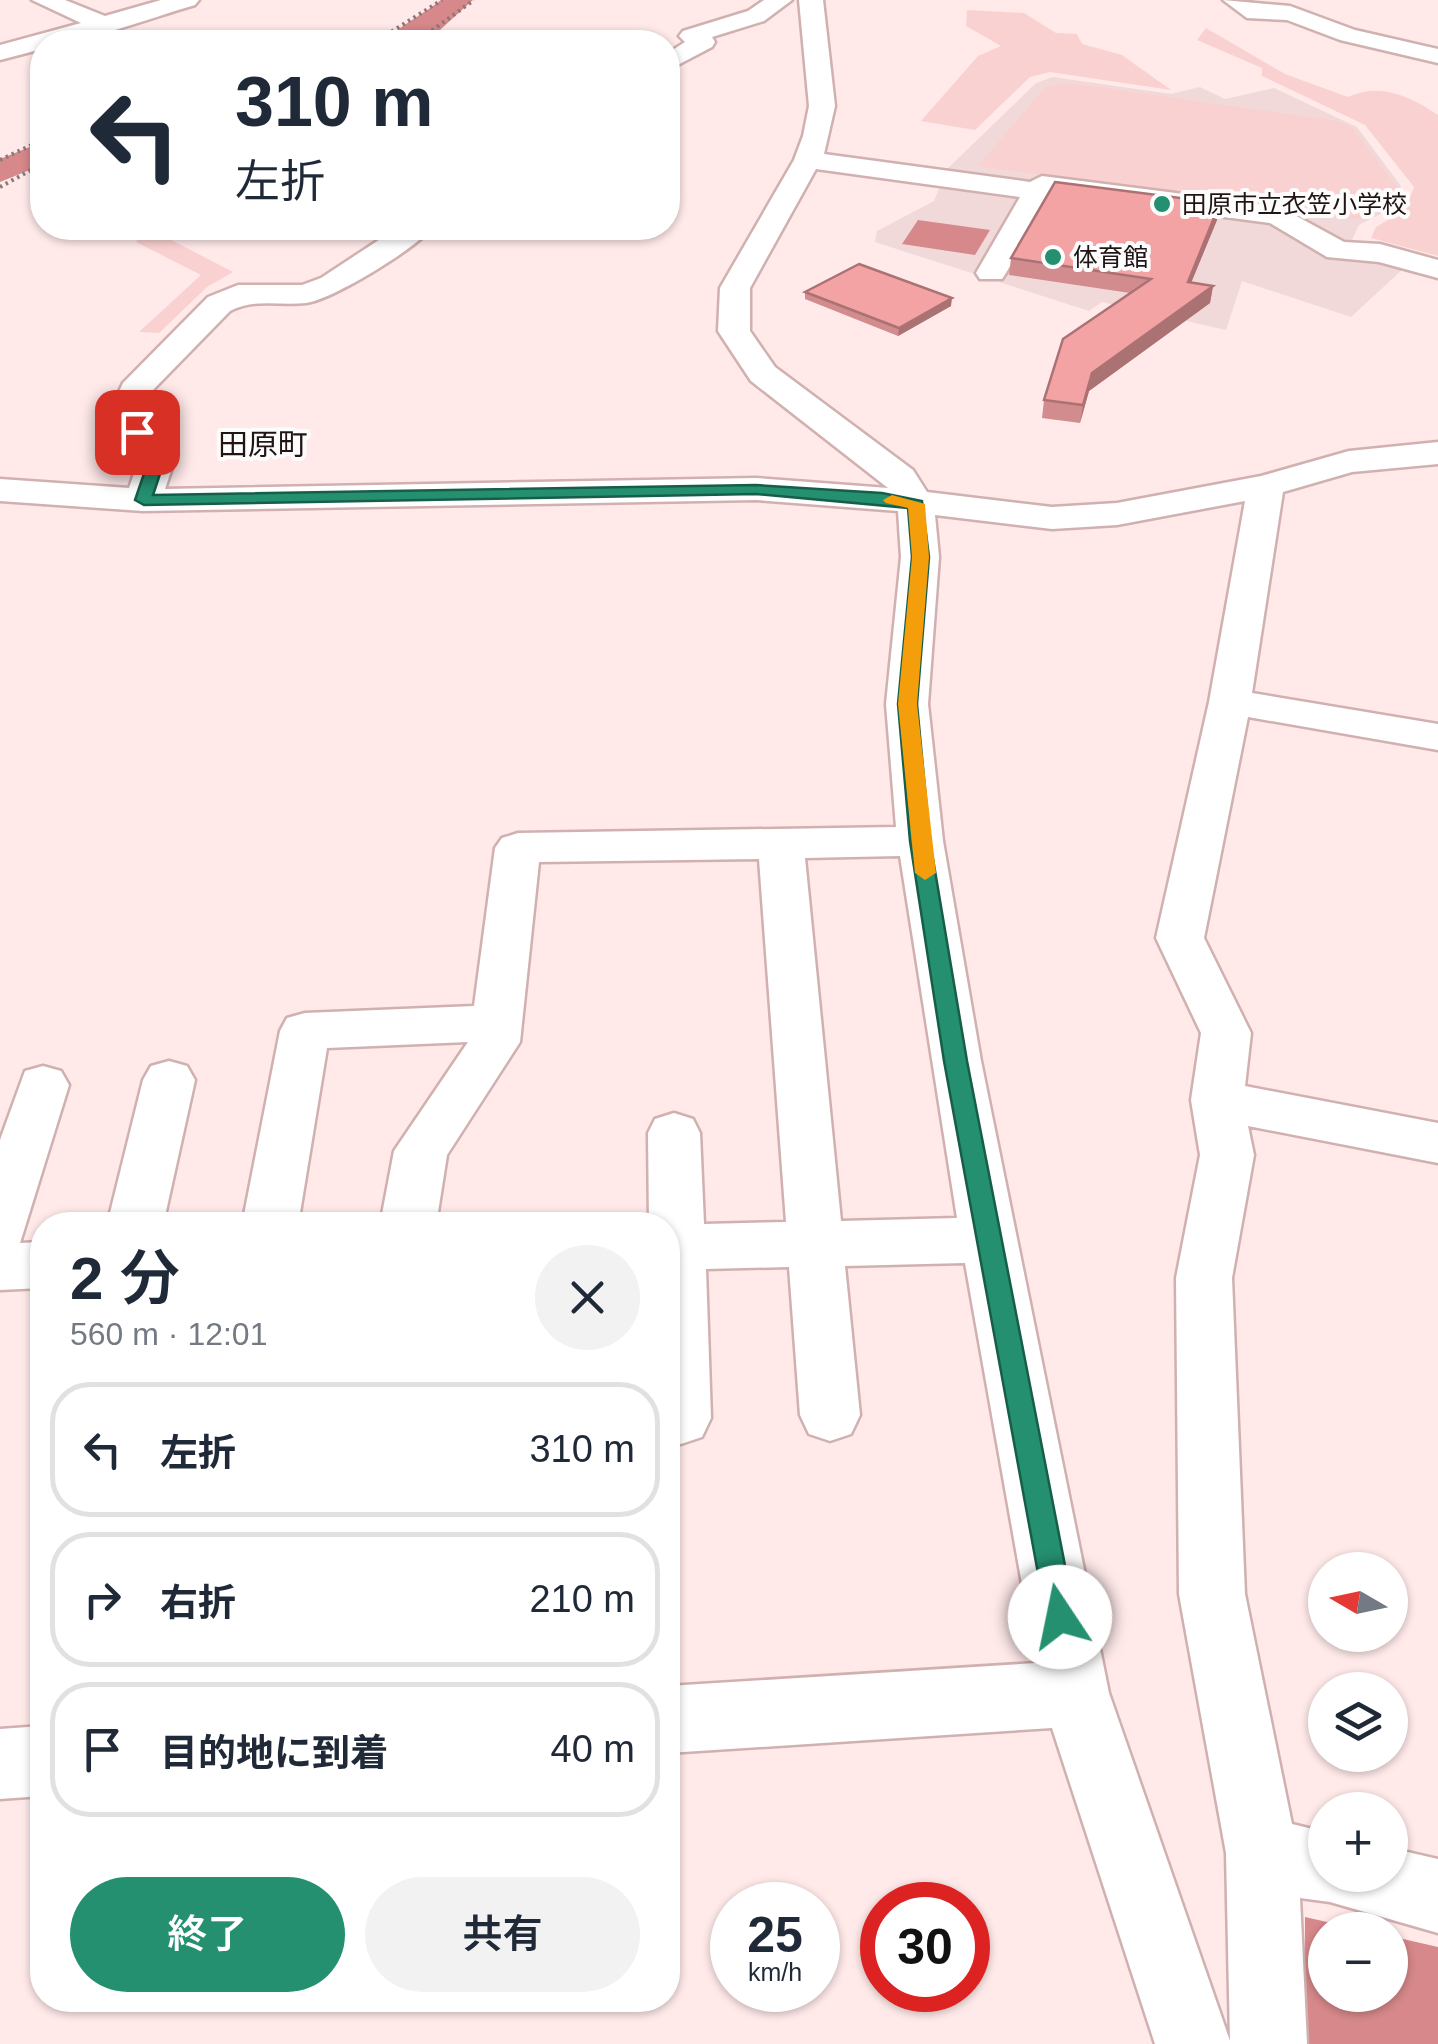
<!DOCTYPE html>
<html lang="ja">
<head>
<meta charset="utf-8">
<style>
  body { margin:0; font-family:Helvetica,"Noto Sans JP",sans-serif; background:#f2f2f3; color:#1f2937; height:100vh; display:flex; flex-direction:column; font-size:38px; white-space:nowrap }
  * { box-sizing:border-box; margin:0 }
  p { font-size:32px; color:#747a83 }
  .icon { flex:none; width:55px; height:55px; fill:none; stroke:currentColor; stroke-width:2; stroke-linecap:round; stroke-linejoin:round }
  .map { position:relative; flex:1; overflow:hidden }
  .sheet { position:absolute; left:30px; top:1212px; width:650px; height:800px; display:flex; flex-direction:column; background:#fff; border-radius:40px; box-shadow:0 2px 8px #0004 }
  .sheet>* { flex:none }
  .hud { position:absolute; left:30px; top:30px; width:650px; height:210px; border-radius:40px; box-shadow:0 2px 8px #0004; background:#fff; color:#1f2937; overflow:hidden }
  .needle { width:65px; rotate:279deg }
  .buttons { position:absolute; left:1308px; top:1552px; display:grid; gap:20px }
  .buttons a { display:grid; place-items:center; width:100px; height:100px; border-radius:50%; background:#fff; box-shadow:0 2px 8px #0004; font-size:50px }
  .speed { position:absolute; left:710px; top:1882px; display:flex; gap:20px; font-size:50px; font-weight:700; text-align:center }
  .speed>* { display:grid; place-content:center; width:130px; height:130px; border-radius:50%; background:#fff; box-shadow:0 2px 8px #0004; line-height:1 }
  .speed small { font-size:25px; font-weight:400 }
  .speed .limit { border:15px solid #d22; background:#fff; color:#111 }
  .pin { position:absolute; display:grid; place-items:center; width:85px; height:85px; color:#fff; margin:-42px; border-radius:20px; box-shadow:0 5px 15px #0006 }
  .me { position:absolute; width:110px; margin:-55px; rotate:349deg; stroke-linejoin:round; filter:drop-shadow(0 0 8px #0008) }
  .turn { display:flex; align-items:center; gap:35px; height:210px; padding:0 40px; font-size:45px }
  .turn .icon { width:130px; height:130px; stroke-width:2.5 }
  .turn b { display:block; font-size:70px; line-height:85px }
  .round { display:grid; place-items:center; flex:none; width:105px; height:105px; border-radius:52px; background:#f2f2f3 }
  .head { display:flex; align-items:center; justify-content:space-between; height:170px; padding:0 40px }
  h1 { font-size:60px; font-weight:600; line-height:75px }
  .primary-button { display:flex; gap:20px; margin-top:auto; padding:20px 40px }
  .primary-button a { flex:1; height:115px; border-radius:60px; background:#249070; color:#fff; font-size:40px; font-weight:600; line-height:115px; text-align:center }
  .primary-button a+a { background:#f2f2f3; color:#1f2937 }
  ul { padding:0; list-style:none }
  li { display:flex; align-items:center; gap:30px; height:135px; margin:0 20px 15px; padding:0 20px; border:5px solid #e0e1e3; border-radius:40px }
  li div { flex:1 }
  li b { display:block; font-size:38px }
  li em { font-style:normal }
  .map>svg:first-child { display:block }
  .built { fill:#f2d9d9 }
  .green { fill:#fad1d1 }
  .water { fill:#d6888a }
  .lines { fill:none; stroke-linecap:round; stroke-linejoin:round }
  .river { fill:#d6888a; fill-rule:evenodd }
  .minor-casing { stroke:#d1b0b0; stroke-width:5 }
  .path { stroke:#8a7979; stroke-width:4; stroke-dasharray:2.5 4; stroke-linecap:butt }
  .minor { fill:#fff; fill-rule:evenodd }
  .wall { fill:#d28c8e }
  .shaded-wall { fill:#ab7274 }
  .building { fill:#f4a3a5; stroke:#ab7274; stroke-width:2.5 }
  .route { fill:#249070; stroke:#175e49; stroke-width:2.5 }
  .slow { fill:#f59e0b }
  .poi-dot { fill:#249070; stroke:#fcfcfc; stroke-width:4 }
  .labels { text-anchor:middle; stroke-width:8; stroke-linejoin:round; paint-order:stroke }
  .far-poi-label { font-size:25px; fill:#201414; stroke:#fcfcfc; text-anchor:start }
  .far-quarter-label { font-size:30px; fill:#201414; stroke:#fcfcfc }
</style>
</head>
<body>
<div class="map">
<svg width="1438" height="2044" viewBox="0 0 1438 2044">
  <rect width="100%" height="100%" fill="#ffe9e9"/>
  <polygon class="built" points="1053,77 1171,94 1200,87 1225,99 1274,88 1357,127 1401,186 1394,207 1359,225 1348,249 1404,268 1351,317 1242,281 1226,330 1102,302 1089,311 875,242 877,231 934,201 947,169 1036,83"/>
  <g class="green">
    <polygon points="967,10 1024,13 1056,33 1077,34 1082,44 1122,55 1171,90 1050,72 1030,77 975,130 921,121 978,56 1001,46 966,26"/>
    <path d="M1206 28 1285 74 1348 97C1380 82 1410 96 1438 115V256L1371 238 1376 227 1405 210 1414 187 1365 125 1262 76V68L1197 40Z"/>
    <polygon points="1070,83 1338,121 1352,127 1397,187 1390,205 1361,220 978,166 1045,87"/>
    <polygon points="145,228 161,228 158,233 233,272 207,287 159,333 139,332 201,275 136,242"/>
  </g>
  <g class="water">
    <polygon points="918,220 990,230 975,255 902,244"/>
    <polygon points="1305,1917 1362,1930 1325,1930 1325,1995 1390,1995 1390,1936 1438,1947 1438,2044 1305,2044"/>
  </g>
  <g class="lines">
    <g class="river">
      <path d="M441 0H473L430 39 383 42C389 33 428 11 441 0Z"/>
      <polygon points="42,142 42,165 0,182 0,159"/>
    </g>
    <defs>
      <g id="minor">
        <path d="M32 0H65L105 16 161 0H199L195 5C146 19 93 42 42 42V49L0 60V45L81 23Z"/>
        <polygon points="764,0 792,0 764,21 712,37 715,42 712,47 668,70 668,53 685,42 679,36 683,31 748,11"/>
        <path d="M799 0H823L835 106 824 154 1030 182 1042 176 1278 206 1344 242 1380 244 1438 260V278L1379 262 1327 257 1270 223 1051 194 1006 273 1002 279H980L976 273 1020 197 816 169 750 288V331L775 367 913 470 927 492 1052 507 1117 503 1261 476 1349 451 1438 442V464L1352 472 1283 492 1252 693 1438 724V750L1248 717 1204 938 1251 1033 1245 1086 1438 1123V1163L1248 1126 1254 1155 1232 1278 1245 1594 1292 1824 1325 1832V1875H1390V1848L1438 1859V1933L1330 1902 1300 1898 1307 2044H1155L1052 1728 668 1753V1686L1036 1663 965 1263 845 1266 860 1415 851 1434 830 1441 809 1434 800 1415 789 1267 706 1269 711 1418 702 1437 681 1444 668 1439V1225H649L648 1133 655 1119 674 1113 693 1119 700 1133 704 1224 786 1222 759 859 539 862 520 1042 447 1155 436 1225H380L394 1151 468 1042 327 1048 298 1225H242L280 1031 287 1018 305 1013 474 1006 495 848 502 838 518 833 896 827 886 704 901 557 898 511 756 500 143 511 0 501V479L129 488 138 462 108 415 123 383 208 297 238 285H302L321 278 397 228H431C416 249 331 300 306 303 279 306 254 298 230 311L150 393 142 415 174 462 165 489 756 478 888 488 751 381 718 331 720 288 794 160 803 136 809 106ZM1245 501 1209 702 1156 938 1201 1033 1191 1100 1200 1155 1176 1278 1179 1594 1226 1853 1230 2041 1109 1693 981 1061 943 841 928 704 939 557 935 515 1052 529 1117 525ZM900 856 957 1218 841 1221 805 858Z"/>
        <polygon points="1223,0 1290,6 1355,30 1438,49 1438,63 1340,40 1287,20 1247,18"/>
        <polygon points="169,1061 187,1066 195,1080 163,1225 107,1225 143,1080 151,1066"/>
        <polygon points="43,1066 61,1071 69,1085 20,1243 42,1242 42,1288 0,1290 0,1140 25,1071"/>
        <polygon points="42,1726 42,1796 0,1799 0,1729"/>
      </g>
    </defs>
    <use href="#minor" class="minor-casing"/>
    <g class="path">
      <polyline points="375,42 442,0"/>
      <polyline points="416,42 474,0"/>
      <polyline points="0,160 42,140"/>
      <polyline points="0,187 42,164"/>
    </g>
    <use href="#minor" class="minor"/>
  </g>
  <g class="wall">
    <polygon points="1217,220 1191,283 1213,286 1210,303 1089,391 1080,423 1042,418 1044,400 1130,293 1009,275 1011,258"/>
    <polygon points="805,292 951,306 898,336 805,299"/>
  </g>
  <g class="shaded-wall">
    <polygon points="1220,203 1217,220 1184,300 1188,282"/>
    <polygon points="1213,286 1210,303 1089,391 1080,423 1083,405 1092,373"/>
    <polygon points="952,298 951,306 898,336 899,328"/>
  </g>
  <g class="building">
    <polygon points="1055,182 1220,203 1188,282 1213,286 1092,373 1083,405 1044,400 1063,339 1151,279 1011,258"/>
    <polygon points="859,264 952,298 899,328 805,292"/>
  </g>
  <polygon class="route" points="131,429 143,429 164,462 153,495 756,485 882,493 922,501 929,557 917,704 930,841 967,1061 1075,1617 1071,1627 1060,1631 1050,1627 1046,1617 944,1061 910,841 898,704 912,557 908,508 756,494 144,505 135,500 148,462 129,432"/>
  <polygon class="slow" points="892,495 925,504 929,557 917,704 936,873 925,880 915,873 898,704 912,557 908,508 886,503 883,500"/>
  <g class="poi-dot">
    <circle cx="1162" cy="204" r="10"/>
    <circle cx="1053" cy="257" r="10"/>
  </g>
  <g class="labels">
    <g class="far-poi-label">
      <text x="1182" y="213">田原市立衣笠小学校</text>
      <text x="1073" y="266">体育館</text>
    </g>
    <g class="far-quarter-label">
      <text x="263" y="455">田原町</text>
    </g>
  </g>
</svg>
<div class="buttons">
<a><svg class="needle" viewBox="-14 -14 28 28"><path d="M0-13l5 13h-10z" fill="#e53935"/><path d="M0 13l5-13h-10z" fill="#747a83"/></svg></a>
<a><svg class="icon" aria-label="layers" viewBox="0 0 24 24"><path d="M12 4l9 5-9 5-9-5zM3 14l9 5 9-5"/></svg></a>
<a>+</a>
<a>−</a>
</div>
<div class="speed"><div>25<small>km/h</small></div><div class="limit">30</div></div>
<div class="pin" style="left:137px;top:432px;background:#d93025"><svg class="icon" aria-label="arrive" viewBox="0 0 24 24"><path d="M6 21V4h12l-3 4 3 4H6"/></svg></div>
<svg class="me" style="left:1060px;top:1617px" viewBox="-20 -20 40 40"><circle r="19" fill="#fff"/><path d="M0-13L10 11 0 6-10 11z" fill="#249070"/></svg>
<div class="hud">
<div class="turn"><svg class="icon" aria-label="left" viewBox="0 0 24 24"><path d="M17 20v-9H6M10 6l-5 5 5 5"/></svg><div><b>310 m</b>左折</div></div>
</div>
<section class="sheet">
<div class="head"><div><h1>2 分</h1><p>560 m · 12:01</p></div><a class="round"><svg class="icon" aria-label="close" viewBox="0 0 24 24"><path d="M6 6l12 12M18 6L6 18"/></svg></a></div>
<ul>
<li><svg class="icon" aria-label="left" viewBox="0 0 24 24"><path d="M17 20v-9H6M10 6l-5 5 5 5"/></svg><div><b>左折</b></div><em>310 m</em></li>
<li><svg class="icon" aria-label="right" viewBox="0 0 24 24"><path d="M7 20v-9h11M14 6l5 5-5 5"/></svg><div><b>右折</b></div><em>210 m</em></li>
<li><svg class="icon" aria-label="arrive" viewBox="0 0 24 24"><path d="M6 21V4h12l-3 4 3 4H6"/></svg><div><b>目的地に到着</b></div><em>40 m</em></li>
</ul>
<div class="primary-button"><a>終了</a><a>共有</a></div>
</section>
</div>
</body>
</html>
